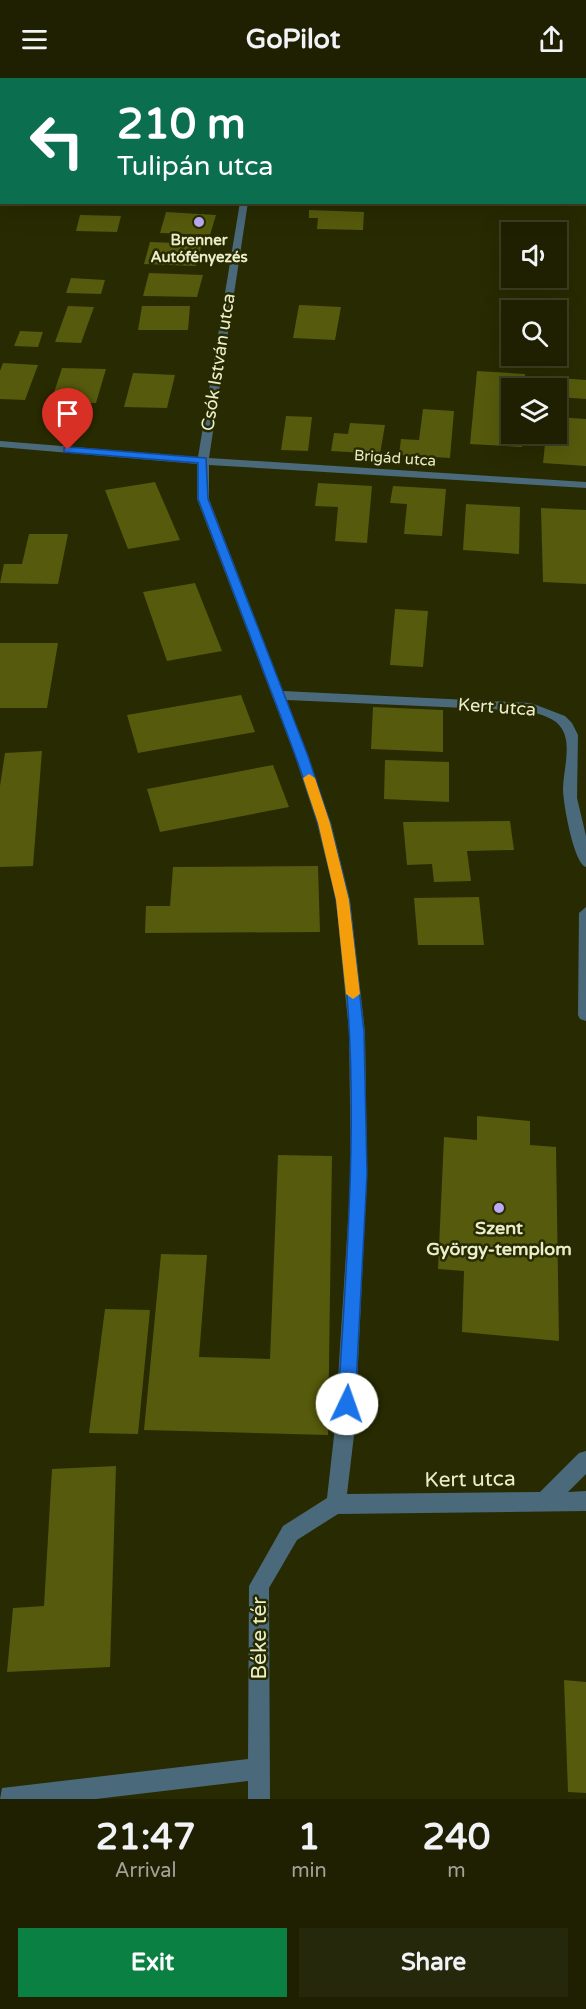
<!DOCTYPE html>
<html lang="en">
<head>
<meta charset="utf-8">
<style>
  body { margin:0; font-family:"Varela Round",sans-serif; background:#26280b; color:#f1f3f6; height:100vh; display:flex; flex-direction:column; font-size:22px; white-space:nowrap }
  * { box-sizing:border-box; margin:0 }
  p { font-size:20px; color:#a1a399 }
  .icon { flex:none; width:33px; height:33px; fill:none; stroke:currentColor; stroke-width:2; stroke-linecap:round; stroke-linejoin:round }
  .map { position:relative; height:1721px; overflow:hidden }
  .details { display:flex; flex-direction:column; background:#1e2001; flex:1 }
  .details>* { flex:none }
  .banner { position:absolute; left:0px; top:0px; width:586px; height:126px; box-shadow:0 6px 24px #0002,0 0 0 2px #3c3e23; background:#0b6e4f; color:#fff; overflow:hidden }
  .tools { position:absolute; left:501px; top:144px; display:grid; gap:12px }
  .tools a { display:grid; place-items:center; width:66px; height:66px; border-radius:0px; background:#1e2001; box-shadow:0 6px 24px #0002,0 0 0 2px #3c3e23; font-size:30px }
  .pin { position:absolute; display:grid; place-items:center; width:51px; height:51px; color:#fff; margin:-62px -26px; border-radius:50% 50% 50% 0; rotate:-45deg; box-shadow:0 0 6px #0007 }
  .pin .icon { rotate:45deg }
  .me { position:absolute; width:66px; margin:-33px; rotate:3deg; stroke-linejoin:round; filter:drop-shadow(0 0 4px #0008) }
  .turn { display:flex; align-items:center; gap:21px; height:126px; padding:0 18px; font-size:27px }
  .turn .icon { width:78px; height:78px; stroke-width:2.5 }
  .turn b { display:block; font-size:42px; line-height:51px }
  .eta { display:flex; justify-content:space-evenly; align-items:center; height:102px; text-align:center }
  .eta b { font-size:36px; font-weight:700; line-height:42px }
  .cta { display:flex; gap:12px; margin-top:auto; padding:12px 18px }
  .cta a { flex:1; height:69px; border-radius:0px; background:#0b8043; color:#fff; font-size:24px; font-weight:700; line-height:69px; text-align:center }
  .cta a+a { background:#26280b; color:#f1f3f6 }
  header { display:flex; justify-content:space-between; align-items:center; height:78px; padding:0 18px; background:#1e2001; font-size:27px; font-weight:700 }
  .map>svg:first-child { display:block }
  .building { fill:#565a0c }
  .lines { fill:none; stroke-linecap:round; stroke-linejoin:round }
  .lane { fill:#4a697a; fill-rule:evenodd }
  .street { fill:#4a697a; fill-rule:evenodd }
  .route { fill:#1a73e8; stroke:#114b97; stroke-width:1.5 }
  .slow { fill:#f59e0b }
  .poi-dot { fill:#baaaf7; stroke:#282a01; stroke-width:2 }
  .labels { text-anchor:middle; stroke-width:5; stroke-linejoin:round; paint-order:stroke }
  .far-poi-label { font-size:15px; font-weight:bold; fill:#ebefc9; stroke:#282a01 }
  .far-street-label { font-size:15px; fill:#ebefc9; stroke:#282a01 }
  .street-label { font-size:18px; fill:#ebefc9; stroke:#282a01 }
  .poi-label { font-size:18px; font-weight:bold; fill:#ebefc9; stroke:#282a01 }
  .near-street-label { font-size:21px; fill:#ebefc9; stroke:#282a01 }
</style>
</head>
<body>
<header><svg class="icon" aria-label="menu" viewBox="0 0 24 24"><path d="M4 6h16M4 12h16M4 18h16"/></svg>GoPilot<svg class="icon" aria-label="share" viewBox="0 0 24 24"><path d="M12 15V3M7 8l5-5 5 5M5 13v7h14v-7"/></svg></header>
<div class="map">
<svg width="586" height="1721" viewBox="0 0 586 1721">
  <rect width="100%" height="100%" fill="#282a01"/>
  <g class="building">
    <polygon points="309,132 364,134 363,152 317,151 318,140 309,140"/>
    <polygon points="166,134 216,137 210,157 160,155"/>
    <polygon points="80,137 121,138 117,154 76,153"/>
    <polygon points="150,164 202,166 196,188 144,186"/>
    <polygon points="149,195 203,197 197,219 143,218"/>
    <polygon points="71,200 105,202 101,216 66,215"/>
    <polygon points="299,227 341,229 335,262 293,260"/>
    <polygon points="68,228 94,229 81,265 55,264"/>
    <polygon points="142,228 190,228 188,252 138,252"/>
    <polygon points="20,253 43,254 38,269 14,268"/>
    <polygon points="3,285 38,287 25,322 0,321 0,293"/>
    <polygon points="62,290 106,291 96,325 51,324"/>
    <polygon points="477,293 525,296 525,310 512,310 512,356 522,356 522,369 470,366"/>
    <polygon points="133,295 175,297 167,330 124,329"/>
    <polygon points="559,300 586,302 586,321 558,319"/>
    <polygon points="423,331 454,333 450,380 399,377 401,361 419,362"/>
    <polygon points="286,338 312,339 308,373 281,372"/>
    <polygon points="557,339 586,341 586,388 543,385 545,366 556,367"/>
    <polygon points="350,345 385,347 380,376 331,373 334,355 348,356"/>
    <polygon points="155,404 180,462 128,471 105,412"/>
    <polygon points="318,405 372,408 367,465 335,463 338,429 315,428"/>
    <polygon points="393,408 446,411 442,458 404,456 407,426 390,425"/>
    <polygon points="466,426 520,429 519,476 463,472"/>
    <polygon points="541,430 586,432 586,506 543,504"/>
    <polygon points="29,456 68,456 58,506 0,505 4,486 22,486"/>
    <polygon points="195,505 222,573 167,583 143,514"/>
    <polygon points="395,531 428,533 423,589 390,587"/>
    <polygon points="0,565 58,565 47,630 0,630"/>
    <polygon points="241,617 255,654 138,675 127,637"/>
    <polygon points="373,629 443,632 443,674 371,671"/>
    <polygon points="42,673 33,788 0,789 0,708 5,675"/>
    <polygon points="385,682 449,684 449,724 384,721"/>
    <polygon points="273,687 289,729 160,754 147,711"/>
    <polygon points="510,743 514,772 467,773 471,803 434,804 432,786 407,787 403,744"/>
    <polygon points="318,788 320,854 145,855 146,828 170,828 173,789"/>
    <polygon points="479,819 484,867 418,867 414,820"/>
    <polygon points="477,1038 530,1043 530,1067 556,1069 559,1263 462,1254 464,1193 438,1191 444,1059 477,1062"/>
    <polygon points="278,1077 332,1078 328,1357 144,1352 161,1176 207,1177 199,1279 270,1281"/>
    <polygon points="105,1231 150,1232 138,1356 89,1355"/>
    <polygon points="116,1388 110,1589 7,1594 13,1530 44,1528 52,1391"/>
    <polygon points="564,1602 586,1604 586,1715 568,1714"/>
  </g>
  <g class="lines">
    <rect class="lane" x="0" y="102" width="2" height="6"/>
    <g class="street">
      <polygon points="272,0 280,0 271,2"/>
      <path d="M240 124H248L209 380 586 404V410L209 387V421L283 613 531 625 565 638 572 645 578 657 577 720 586 758V789C574 786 563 725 563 711 563 694 572 667 562 651 556 640 541 637 530 633L287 622 331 745 350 822 365 954 367 1096 355 1349 347 1416 540 1414 579 1375 586 1373V1396L568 1414 586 1413V1433L338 1436 297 1462 269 1510 270 1721H248V1703L96 1721H0L2 1710 248 1681 249 1508 283 1448 327 1420 335 1349 351 1096 349 954 336 822 317 745 295 678 197 421V386L0 369V363L198 379Z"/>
      <polygon points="586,829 586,943 580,941 578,937 579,835"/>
    </g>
  </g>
  <path class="route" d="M68 369 206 380 208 421 308 678 330 745 349 822 364 954 367 1096 355 1326 353 1332 347 1334 341 1332 338 1326C348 1159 363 989 336 822 324 750 297 681 271 613 247 549 222 485 198 421V385L64 374V370Z"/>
  <polygon class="slow" points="309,696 315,700 330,745 349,822 360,916 353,921 346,916 336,822 318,745 303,700"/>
  <g class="poi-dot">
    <circle cx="199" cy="144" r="6"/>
    <circle cx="499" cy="1130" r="6"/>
  </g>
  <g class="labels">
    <g class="far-poi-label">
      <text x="199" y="167">Brenner<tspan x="199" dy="17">Autófényezés</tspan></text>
    </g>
    <g class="far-street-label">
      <text transform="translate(395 380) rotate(4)" y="5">Brigád utca</text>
    </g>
    <g class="street-label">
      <text transform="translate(218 284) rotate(-81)" y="6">Csók István utca</text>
      <text transform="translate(497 629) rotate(4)" y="6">Kert utca</text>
    </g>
    <g class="poi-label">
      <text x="499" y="1156">Szent<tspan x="499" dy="21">György-templom</tspan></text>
    </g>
    <g class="near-street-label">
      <text transform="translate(470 1401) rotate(-1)" y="7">Kert utca</text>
      <text transform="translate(259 1560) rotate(-90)" y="7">Béke tér</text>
    </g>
  </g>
</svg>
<div class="tools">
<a><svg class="icon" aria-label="sound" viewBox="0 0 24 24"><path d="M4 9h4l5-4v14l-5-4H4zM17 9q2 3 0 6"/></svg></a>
<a><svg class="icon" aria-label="search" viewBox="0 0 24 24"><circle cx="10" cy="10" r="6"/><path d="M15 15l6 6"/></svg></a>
<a><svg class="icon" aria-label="layers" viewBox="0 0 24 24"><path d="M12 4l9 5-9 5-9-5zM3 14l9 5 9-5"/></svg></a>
</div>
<div class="pin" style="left:68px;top:372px;background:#d93025"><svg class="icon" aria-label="arrive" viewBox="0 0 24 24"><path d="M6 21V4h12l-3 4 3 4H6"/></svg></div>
<svg class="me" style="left:347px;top:1326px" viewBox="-20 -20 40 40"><circle r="19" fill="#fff"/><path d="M0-13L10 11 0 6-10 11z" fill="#1a73e8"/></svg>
<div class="banner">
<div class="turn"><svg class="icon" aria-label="left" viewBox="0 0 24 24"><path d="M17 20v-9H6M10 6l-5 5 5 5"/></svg><div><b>210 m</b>Tulipán utca</div></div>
</div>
</div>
<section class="details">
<div class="eta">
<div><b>21:47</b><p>Arrival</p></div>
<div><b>1</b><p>min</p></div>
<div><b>240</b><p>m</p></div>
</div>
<div class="cta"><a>Exit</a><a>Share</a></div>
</section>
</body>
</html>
